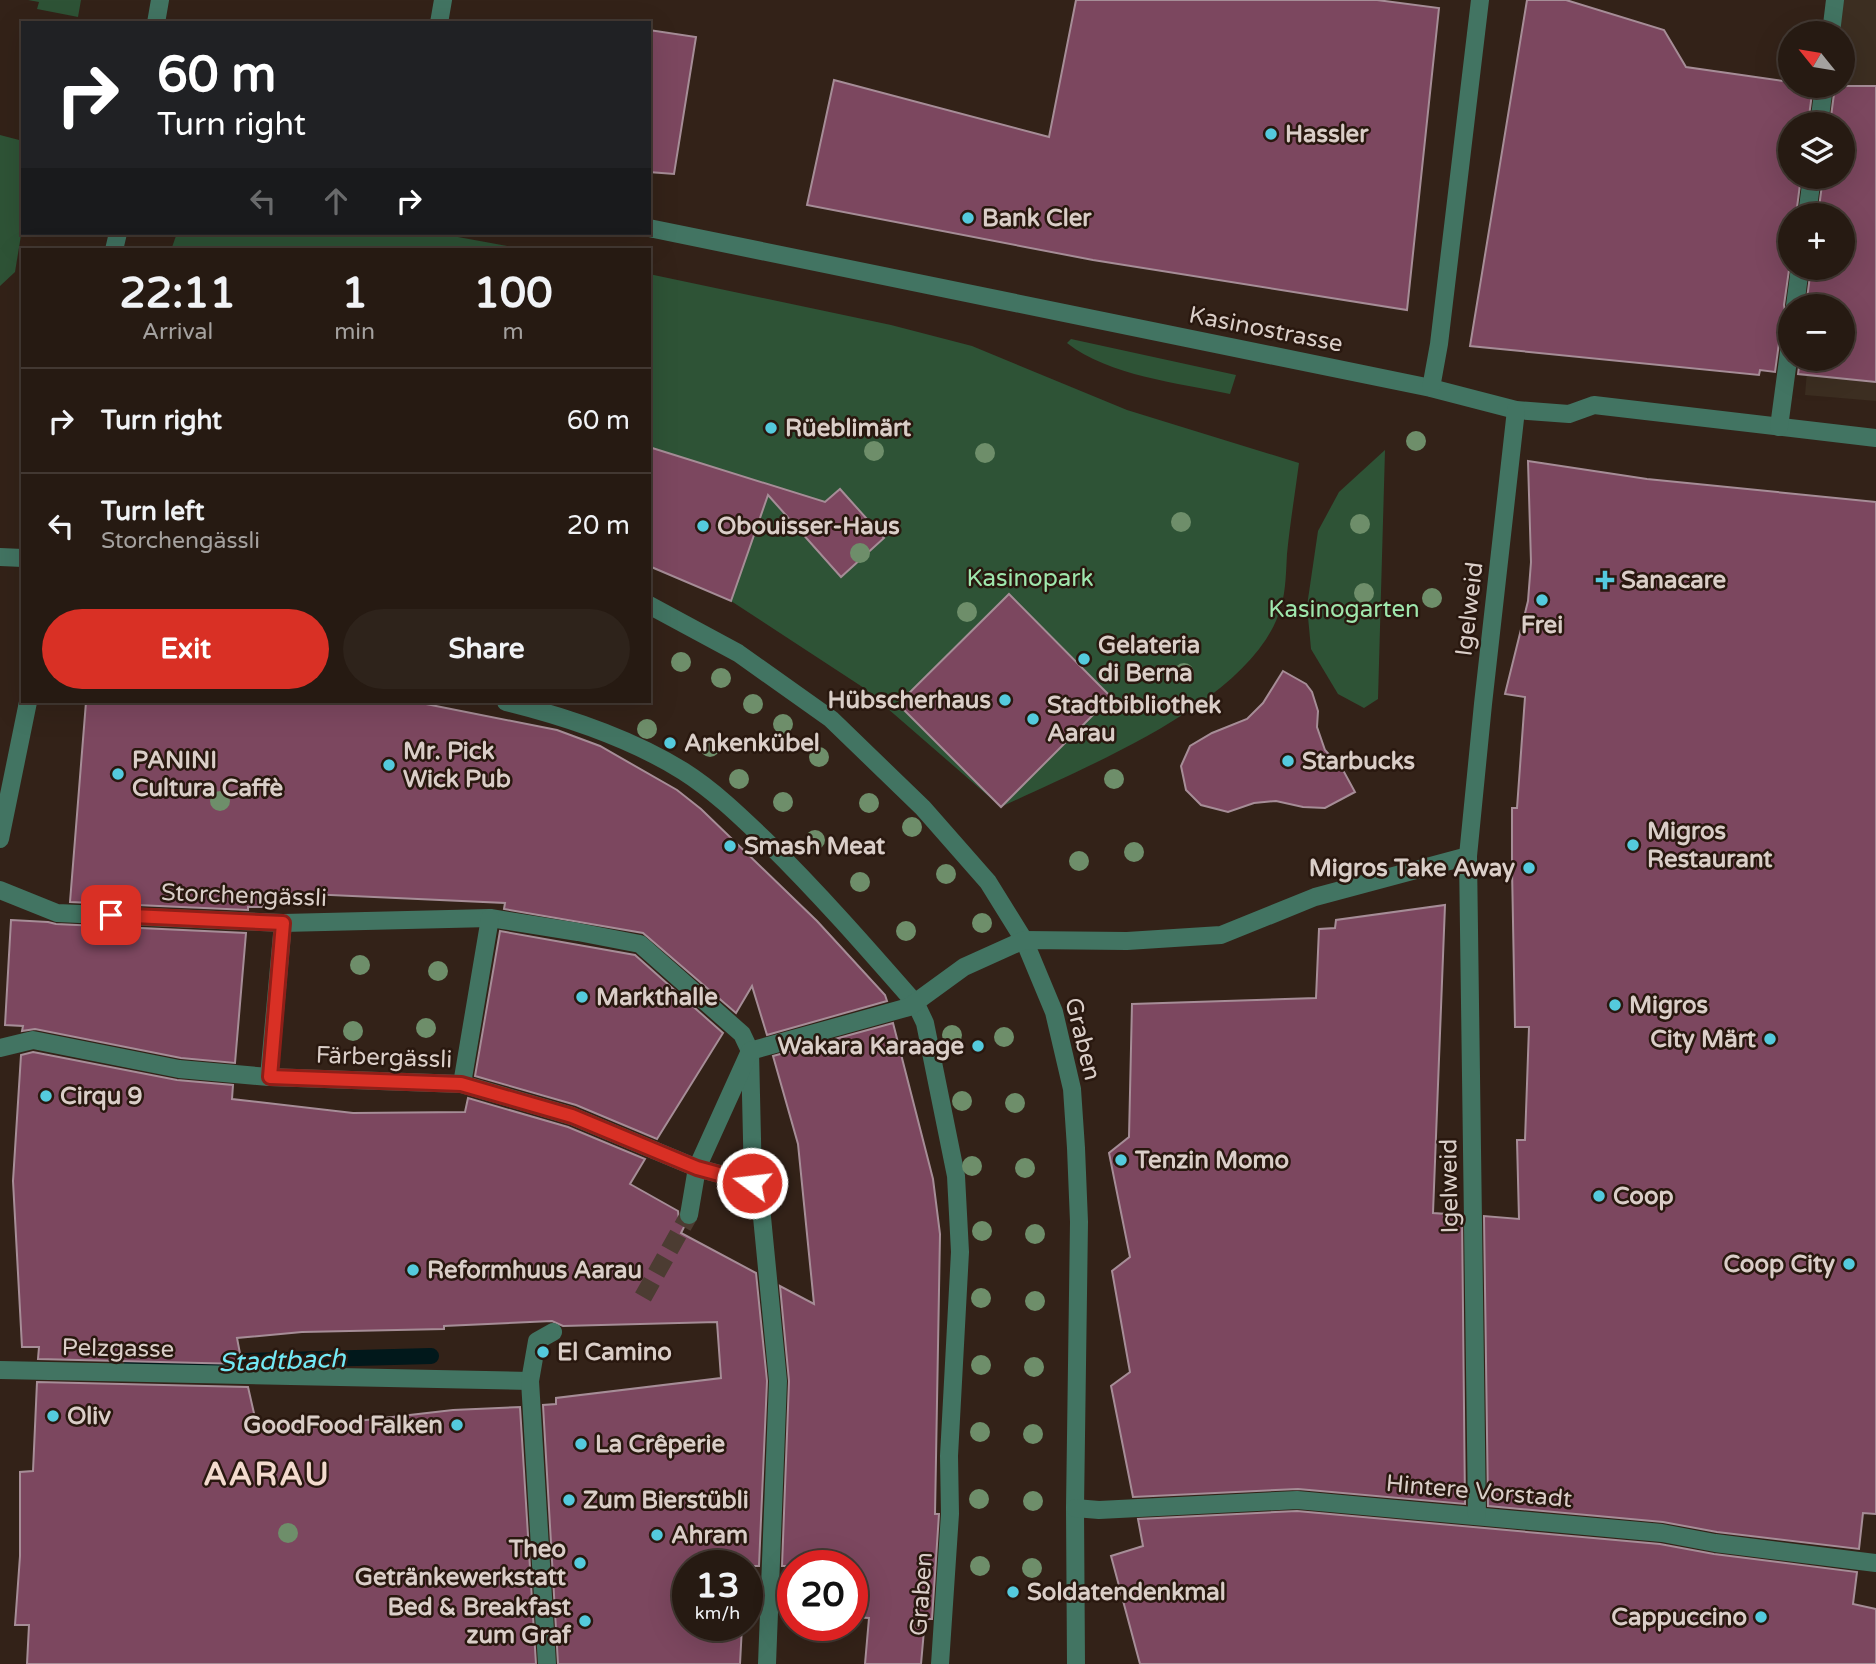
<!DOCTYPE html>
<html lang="en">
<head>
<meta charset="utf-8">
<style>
  body { margin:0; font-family:"Varela Round",sans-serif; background:#2e231b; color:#f1f3f6; height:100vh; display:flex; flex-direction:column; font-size:26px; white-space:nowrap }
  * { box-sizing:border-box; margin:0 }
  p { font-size:23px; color:#a4a19f }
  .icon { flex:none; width:38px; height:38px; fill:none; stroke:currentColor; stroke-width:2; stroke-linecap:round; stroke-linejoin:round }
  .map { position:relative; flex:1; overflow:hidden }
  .panel { position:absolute; left:21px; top:248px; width:630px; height:455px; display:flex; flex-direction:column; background:#261a12; border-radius:0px; box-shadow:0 7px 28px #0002,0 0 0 2px #423832 }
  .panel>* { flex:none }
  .guide { position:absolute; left:21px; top:21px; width:630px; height:214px; border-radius:0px; box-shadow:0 7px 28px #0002,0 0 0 2px #423832; background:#202124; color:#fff; overflow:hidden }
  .needle { width:46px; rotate:300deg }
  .fabs { position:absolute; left:1778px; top:21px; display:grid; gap:14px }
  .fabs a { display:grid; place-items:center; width:77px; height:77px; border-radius:50%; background:#261a12; box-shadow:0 7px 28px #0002,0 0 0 2px #423832; font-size:35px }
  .speed { position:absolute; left:672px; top:1550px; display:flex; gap:14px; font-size:35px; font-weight:700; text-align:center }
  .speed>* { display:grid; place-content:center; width:91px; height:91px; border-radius:50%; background:#261a12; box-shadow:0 7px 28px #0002,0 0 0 2px #423832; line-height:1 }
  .speed small { font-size:18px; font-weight:400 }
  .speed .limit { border:10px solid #d22; background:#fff; color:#111 }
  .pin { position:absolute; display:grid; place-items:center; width:60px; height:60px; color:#fff; margin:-30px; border-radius:14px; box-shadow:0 4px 10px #0006 }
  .me { position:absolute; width:77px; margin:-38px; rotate:285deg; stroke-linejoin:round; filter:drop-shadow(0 0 5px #0008) }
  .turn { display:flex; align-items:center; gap:24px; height:147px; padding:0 21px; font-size:32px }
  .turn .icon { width:91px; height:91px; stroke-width:2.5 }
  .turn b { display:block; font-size:49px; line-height:60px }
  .lanes { display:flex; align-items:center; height:66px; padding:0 21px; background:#0003; justify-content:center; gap:35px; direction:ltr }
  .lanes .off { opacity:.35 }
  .eta { display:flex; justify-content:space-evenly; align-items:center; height:119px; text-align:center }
  .eta b { font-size:42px; font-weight:800; line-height:49px }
  .cta { display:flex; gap:14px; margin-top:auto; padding:14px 21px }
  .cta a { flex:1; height:80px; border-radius:42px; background:#d93025; color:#fff; font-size:28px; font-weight:800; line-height:80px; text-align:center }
  .cta a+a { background:#2e231b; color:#f1f3f6 }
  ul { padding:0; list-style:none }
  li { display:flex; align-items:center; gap:21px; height:105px; padding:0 21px; border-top:2px solid #423832 }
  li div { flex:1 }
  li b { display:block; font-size:26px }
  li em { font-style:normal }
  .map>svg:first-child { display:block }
  .commercial { fill:#3c2e21 }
  .green { fill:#2e5336 }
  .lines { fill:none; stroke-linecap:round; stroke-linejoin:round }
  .stream { stroke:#01181b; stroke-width:16 }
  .building { fill:#7c475f; stroke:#a68d97; stroke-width:2 }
  .minor-tunnel { stroke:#4c3c32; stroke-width:18; stroke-dasharray:18 9; stroke-linecap:butt }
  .minor { stroke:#427462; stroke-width:18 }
  .tree { fill:#6e8e6a }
  .route-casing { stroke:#8d1f18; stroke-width:18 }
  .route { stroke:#d93025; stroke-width:12 }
  .poi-dot { fill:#54cadd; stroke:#29180f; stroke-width:2.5 }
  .labels { text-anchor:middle; stroke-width:5; stroke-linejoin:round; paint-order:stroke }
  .poi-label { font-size:24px; font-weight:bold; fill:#dacec8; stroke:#29180f; text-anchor:start }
  .street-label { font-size:24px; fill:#dacec8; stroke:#29180f }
  .park-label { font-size:24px; fill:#9fe7ad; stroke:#29180f }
  .water-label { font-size:26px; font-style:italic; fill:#72e9f6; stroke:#29180f }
  .district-label { font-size:32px; font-weight:bold; letter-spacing:2px; fill:#f3dbce; stroke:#29180f }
</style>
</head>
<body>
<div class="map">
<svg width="1876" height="1664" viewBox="0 0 1876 1664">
  <rect width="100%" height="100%" fill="#332218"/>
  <polygon class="commercial" points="1835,0 1876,0 1876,401 1805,395 1808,359 1843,359 1843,306 1812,306 1815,268 1843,268 1843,215 1819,215 1822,177 1843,177 1843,124 1826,124 1829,86 1843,86 1843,33 1832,33"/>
  <g class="green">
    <polygon points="28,0 81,0 78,17 37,9 39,2"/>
    <polygon points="0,135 23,141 23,223 15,272 0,286"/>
    <polygon points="177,233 436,233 529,250 171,250"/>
    <path d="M649 274 891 325 972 346 1127 410 1299 463C1295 493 1290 524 1287 554 1286 571 1286 590 1281 607 1255 701 1084 767 1001 807L864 688 731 601 771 485 649 447Z"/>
    <path d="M1071 339 1236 375 1230 394C1179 383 1109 376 1067 343Z"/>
    <polygon points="1385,450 1378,699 1364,708 1338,694 1311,649 1307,606 1318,531 1339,492"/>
  </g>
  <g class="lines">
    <polyline class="stream" points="132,1364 431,1356"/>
  </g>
  <g class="building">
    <polygon points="1076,0 1377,0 1439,8 1407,310 1093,260 807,205 834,80 1049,137"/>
    <polygon points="1527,0 1566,0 1664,30 1686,67 1790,82 1790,86 1813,86 1808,124 1790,124 1790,177 1801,177 1796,215 1790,215 1790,263 1784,305 1785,311 1790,316 1790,334 1781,338 1779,343 1775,372 1760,370 1759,375 1470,346"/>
    <polygon points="649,30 696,37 674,174 649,172"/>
    <polygon points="1835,86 1876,86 1876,382 1798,374 1800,359 1843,359 1843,306 1806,306 1811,268 1843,268 1843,215 1818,215 1823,177 1843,177 1843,124 1830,124"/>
    <polygon points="649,447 825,502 840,489 884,538 841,577 768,495 731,601 649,566"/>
    <polygon points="1528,461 1647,479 1876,502 1876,1514 1863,1513 1859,1549 1717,1532 1663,1522 1488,1506 1484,1216 1519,1219 1517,1140 1525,1140 1529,1027 1515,1027 1512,869 1512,808 1517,808 1525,697 1505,694 1528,601 1531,562"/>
    <polygon points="1009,594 1111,697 1001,807 898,704"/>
    <polygon points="1283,671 1306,684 1312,692 1318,711 1317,727 1325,750 1343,770 1355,792 1325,808 1303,807 1276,801 1254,803 1228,812 1201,805 1186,790 1181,766 1190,746 1212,733 1247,719 1263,703"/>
    <polygon points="86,702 416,702 557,730 600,746 677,790 701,809 817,921 885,995 887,1001 767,1035 752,986 736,1013 643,933 504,909 505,903 265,892 263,907 248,907 248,910 70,902"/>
    <polygon points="1445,905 1433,1213 1462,1215 1465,1504 1298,1489 1133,1497 1111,1386 1130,1372 1112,1271 1130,1257 1109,1153 1129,1137 1132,1004 1316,998 1319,929 1335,928 1336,920"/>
    <polygon points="11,920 48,922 56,924 246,933 235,1063 181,1058 35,1029 22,1031 23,1026 5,1025"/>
    <polygon points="500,931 635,955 723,1033 657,1139 576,1105 475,1076"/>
    <polygon points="893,1023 933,1179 940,1234 935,1514 939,1514 932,1619 925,1619 921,1664 865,1664 869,1618 852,1617 852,1566 782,1566 789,1381 780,1286 814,1304 798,1144 773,1056"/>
    <polygon points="33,1052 177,1080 233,1085 232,1099 353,1113 465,1112 468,1098 568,1127 645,1159 630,1184 678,1211 679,1220 685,1225 681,1233 756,1273 767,1381 759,1566 753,1566 752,1570 747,1570 747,1566 688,1566 688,1626 742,1626 740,1664 558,1664 543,1405 556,1404 556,1398 721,1378 717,1322 563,1326 552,1321 444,1326 444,1329 302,1332 237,1338 242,1364 38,1359 39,1347 22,1347 13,1181 21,1055"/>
    <polygon points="37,1382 248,1387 256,1422 340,1423 453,1410 520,1407 536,1664 27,1664 29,1625 15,1625 20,1556 20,1472 33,1471"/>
    <polygon points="1297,1511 1660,1544 1714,1554 1857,1572 1853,1604 1876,1609 1876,1664 1140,1664 1111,1556 1143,1546 1138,1519"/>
  </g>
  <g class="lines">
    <polyline class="minor-tunnel" points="643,1297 689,1215"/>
    <g class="minor">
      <polyline points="156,23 160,0"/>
      <polyline points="439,23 443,0"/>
      <polyline points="1831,33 1835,0"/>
      <polyline points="1819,124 1824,86"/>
      <polyline points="1807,215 1812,177"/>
      <polyline points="649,228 1431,388 1516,410 1569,414 1594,405 1876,438"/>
      <polyline points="114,250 118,233"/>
      <polyline points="1795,306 1800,268"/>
      <polyline points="1431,388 1439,344 1480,0"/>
      <polyline points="1779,427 1790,345"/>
      <polyline points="0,557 23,558"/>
      <polyline points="649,605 738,653 831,719 923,808 988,882 1024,940 1054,1012 1072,1089 1076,1148 1079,1222 1075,1508 1076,1664"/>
      <path d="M506 702C567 717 630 738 683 771 713 790 739 815 765 840 818 892 867 948 916 1004L925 1023 956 1176 960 1252 949 1456 950 1514 940 1664"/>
      <polyline points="0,839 28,702"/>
      <polyline points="0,890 57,913 283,923 490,918 578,932 640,944 742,1034 750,1051 753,1183 762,1217 778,1381 767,1664"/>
      <polyline points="0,1048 33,1040 179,1069 269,1077 462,1084 572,1116 697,1168 753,1183"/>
      <polyline points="269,1077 283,923"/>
      <polyline points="462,1084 490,918"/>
      <polyline points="689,1215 697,1168 750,1051 909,1007 964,967 1024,940 1127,941 1221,935 1315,897 1468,856"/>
      <polyline points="0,1370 530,1381"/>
      <polyline points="1075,1508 1099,1510 1297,1500 1662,1533 1715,1543 1876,1563"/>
      <polyline points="1477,1515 1468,856 1483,704 1516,410"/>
      <polyline points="547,1664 530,1381 537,1341 553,1332"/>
    </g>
  </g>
  <g class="tree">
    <circle cx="1416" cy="441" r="10"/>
    <circle cx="874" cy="451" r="10"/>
    <circle cx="985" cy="453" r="10"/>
    <circle cx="1181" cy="522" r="10"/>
    <circle cx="1360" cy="524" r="10"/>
    <circle cx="860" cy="553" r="10"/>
    <circle cx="1364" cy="593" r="10"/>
    <circle cx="1432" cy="598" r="10"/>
    <circle cx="967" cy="612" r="10"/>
    <circle cx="681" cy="662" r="10"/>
    <circle cx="1184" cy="673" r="10"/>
    <circle cx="721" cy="678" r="10"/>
    <circle cx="753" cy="704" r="10"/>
    <circle cx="783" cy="724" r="10"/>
    <circle cx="647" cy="729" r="10"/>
    <circle cx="710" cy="747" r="10"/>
    <circle cx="819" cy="757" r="10"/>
    <circle cx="739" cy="779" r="10"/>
    <circle cx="1114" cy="779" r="10"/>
    <circle cx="220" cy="801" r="10"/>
    <circle cx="783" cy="802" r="10"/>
    <circle cx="869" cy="803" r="10"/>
    <circle cx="912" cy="827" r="10"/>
    <circle cx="815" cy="840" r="10"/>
    <circle cx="1134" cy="852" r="10"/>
    <circle cx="1079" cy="861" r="10"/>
    <circle cx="946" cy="874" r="10"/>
    <circle cx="860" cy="882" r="10"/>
    <circle cx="982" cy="923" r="10"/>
    <circle cx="906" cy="931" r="10"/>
    <circle cx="360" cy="965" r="10"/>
    <circle cx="438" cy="971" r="10"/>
    <circle cx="426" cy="1028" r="10"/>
    <circle cx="353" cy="1031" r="10"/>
    <circle cx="952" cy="1035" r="10"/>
    <circle cx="1004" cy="1037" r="10"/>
    <circle cx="962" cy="1101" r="10"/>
    <circle cx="1015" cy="1103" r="10"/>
    <circle cx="972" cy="1166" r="10"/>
    <circle cx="1025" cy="1168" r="10"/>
    <circle cx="982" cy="1231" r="10"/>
    <circle cx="1035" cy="1234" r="10"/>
    <circle cx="981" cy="1298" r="10"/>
    <circle cx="1035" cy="1301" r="10"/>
    <circle cx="981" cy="1365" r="10"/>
    <circle cx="1034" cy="1367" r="10"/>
    <circle cx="980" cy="1432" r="10"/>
    <circle cx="1033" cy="1434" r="10"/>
    <circle cx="979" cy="1499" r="10"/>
    <circle cx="1033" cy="1501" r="10"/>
    <circle cx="288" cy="1533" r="10"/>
    <circle cx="980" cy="1566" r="10"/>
    <circle cx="1032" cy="1568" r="10"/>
  </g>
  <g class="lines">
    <defs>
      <polyline id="route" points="111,915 283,923 270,1077 461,1084 572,1116 697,1168 752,1183"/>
    </defs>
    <use href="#route" class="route-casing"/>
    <use href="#route" class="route"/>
  </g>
  <g class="poi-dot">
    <circle cx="1271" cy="134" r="7"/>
    <circle cx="968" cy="218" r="7"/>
    <circle cx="771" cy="428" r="7"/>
    <circle cx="703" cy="526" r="7"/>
    <path d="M1601.5 569.5h7v7h7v7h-7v7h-7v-7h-7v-7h7z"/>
    <circle cx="1542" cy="600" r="7"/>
    <circle cx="1084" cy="659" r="7"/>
    <circle cx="1005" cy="700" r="7"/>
    <circle cx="1033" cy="719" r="7"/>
    <circle cx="670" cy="743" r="7"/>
    <circle cx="1288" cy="761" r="7"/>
    <circle cx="389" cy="765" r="7"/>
    <circle cx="118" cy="774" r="7"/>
    <circle cx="1633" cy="845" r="7"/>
    <circle cx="730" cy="846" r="7"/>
    <circle cx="1529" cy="868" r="7"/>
    <circle cx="582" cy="997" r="7"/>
    <circle cx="1615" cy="1005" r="7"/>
    <circle cx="1770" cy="1039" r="7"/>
    <circle cx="978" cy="1046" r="7"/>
    <circle cx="46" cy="1096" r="7"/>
    <circle cx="1121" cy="1160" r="7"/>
    <circle cx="1599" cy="1196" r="7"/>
    <circle cx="1849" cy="1264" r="7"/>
    <circle cx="413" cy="1270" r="7"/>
    <circle cx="543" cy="1352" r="7"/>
    <circle cx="53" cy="1416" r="7"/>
    <circle cx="457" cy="1425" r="7"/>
    <circle cx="581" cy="1444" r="7"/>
    <circle cx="569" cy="1500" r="7"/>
    <circle cx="657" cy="1535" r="7"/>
    <circle cx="580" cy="1563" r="7"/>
    <circle cx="1013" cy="1592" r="7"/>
    <circle cx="1761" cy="1617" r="7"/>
    <circle cx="585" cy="1621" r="7"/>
  </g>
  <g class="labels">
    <g class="poi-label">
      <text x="1285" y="142">Hassler</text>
      <text x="982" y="226">Bank Cler</text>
      <text x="785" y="436">Rüeblimärt</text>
      <text x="717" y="534">Obouisser-Haus</text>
      <text x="1621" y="588">Sanacare</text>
      <text x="1542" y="633" text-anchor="middle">Frei</text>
      <text x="1098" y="653">Gelateria<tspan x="1098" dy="28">di Berna</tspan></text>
      <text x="991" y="708" text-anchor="end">Hübscherhaus</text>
      <text x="1047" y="713">Stadtbibliothek<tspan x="1047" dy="28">Aarau</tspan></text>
      <text x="684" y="751">Ankenkübel</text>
      <text x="403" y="759">Mr. Pick<tspan x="403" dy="28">Wick Pub</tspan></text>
      <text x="132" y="768">PANINI<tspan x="132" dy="28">Cultura Caffè</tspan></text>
      <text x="1302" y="769">Starbucks</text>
      <text x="1647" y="839">Migros<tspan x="1647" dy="28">Restaurant</tspan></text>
      <text x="744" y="854">Smash Meat</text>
      <text x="1515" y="876" text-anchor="end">Migros Take Away</text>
      <text x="596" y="1005">Markthalle</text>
      <text x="1629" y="1013">Migros</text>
      <text x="1756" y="1047" text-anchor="end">City Märt</text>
      <text x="964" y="1054" text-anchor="end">Wakara Karaage</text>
      <text x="60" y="1104">Cirqu 9</text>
      <text x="1135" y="1168">Tenzin Momo</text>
      <text x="1613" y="1204">Coop</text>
      <text x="1835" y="1272" text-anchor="end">Coop City</text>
      <text x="427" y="1278">Reformhuus Aarau</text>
      <text x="557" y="1360">El Camino</text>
      <text x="67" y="1424">Oliv</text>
      <text x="443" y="1433" text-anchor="end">GoodFood Falken</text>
      <text x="595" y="1452">La Crêperie</text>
      <text x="583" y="1508">Zum Bierstübli</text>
      <text x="671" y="1543">Ahram</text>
      <text x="566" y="1557" text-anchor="end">Theo<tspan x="566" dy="28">Getränkewerkstatt</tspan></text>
      <text x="1027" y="1600">Soldatendenkmal</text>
      <text x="571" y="1615" text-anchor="end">Bed &amp; Breakfast<tspan x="571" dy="28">zum Graf</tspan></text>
      <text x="1747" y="1625" text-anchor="end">Cappuccino</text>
    </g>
    <g class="street-label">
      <text transform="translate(1266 329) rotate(11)" y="8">Kasinostrasse</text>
      <text transform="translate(1469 609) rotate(-83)" y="8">Igelweid</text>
      <text transform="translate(244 895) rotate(2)" y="8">Storchengässli</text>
      <text transform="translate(1083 1039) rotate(76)" y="8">Graben</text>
      <text transform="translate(384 1057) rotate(2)" y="8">Färbergässli</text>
      <text transform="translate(1449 1186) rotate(-91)" y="8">Igelweid</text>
      <text transform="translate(118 1348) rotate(1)" y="8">Pelzgasse</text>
      <text transform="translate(1479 1491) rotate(5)" y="8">Hintere Vorstadt</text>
      <text transform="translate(921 1594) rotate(-86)" y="8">Graben</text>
    </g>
    <g class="park-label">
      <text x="1030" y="586">Kasinopark</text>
      <text x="1344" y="617">Kasinogarten</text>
    </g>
    <g class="water-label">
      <text transform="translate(282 1360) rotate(-2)" y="9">Stadtbach</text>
    </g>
    <g class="district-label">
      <text x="267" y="1485">AARAU</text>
    </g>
  </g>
</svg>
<div class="fabs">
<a><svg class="needle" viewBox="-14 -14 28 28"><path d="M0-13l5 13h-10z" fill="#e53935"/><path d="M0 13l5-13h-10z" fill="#a4a19f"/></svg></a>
<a><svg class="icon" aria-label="layers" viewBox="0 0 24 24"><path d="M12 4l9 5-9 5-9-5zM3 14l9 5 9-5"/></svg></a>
<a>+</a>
<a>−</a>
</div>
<div class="speed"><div>13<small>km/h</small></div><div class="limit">20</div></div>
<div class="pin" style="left:111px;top:915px;background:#d93025"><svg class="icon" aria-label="arrive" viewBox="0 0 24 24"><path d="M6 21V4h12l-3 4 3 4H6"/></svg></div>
<svg class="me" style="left:752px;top:1183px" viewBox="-20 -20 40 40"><circle r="17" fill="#d93025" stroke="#fff" stroke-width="3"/><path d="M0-11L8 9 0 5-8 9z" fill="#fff"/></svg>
<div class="guide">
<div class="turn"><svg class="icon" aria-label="right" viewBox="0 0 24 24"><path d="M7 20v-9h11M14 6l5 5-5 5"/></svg><div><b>60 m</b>Turn right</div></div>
<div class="lanes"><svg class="icon off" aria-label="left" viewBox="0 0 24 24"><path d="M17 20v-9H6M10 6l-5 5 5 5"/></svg><svg class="icon off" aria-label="ahead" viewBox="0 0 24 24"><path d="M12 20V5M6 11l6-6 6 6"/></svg><svg class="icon" aria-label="right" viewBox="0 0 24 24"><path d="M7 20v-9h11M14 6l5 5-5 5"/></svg></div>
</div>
<section class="panel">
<div class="eta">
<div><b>22:11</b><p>Arrival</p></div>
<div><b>1</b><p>min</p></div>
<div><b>100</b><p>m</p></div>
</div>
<ul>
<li><svg class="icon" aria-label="right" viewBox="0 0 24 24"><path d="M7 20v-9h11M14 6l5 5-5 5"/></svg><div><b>Turn right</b></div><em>60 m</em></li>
<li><svg class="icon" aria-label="left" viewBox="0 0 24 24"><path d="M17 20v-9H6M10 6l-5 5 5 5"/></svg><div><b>Turn left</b><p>Storchengässli</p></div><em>20 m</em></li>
</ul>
<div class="cta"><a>Exit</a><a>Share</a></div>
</section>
</div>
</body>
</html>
